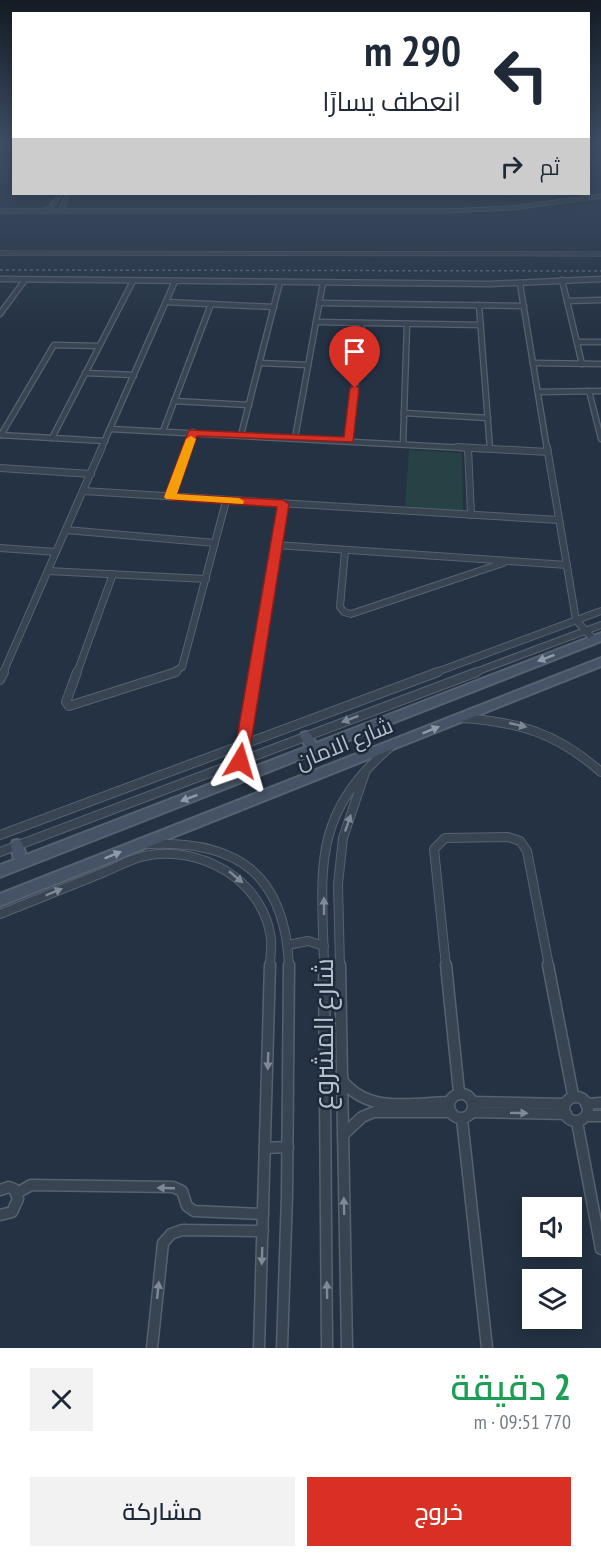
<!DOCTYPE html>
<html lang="ar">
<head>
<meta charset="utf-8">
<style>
  body { margin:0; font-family:"PT Sans Narrow",Cairo,sans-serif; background:#f2f2f3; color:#1f2937; direction:rtl; height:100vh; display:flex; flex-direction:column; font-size:22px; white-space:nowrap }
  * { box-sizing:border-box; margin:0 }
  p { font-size:20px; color:#747a83 }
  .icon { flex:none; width:33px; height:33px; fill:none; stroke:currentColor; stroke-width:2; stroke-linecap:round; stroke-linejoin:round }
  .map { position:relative; height:1348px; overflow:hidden; direction:ltr }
  .sheet { display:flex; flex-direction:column; background:#fff; flex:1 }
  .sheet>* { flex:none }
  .banner { position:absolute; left:12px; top:12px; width:578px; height:183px; border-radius:0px; box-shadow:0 3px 15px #0003; direction:rtl; background:#fff; color:#1f2937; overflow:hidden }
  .buttons { position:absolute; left:522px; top:1197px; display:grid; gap:12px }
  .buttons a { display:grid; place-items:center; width:60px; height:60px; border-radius:0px; background:#fff; box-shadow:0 3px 15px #0003; font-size:30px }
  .pin { position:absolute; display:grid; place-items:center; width:51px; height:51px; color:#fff; margin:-62px -26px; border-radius:50% 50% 50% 0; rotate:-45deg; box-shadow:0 0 6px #0007 }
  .pin .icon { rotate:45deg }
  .me { position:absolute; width:66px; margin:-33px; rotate:7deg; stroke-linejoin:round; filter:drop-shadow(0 0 4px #0008) }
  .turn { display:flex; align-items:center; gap:21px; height:126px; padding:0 30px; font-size:27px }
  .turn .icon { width:78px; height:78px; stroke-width:2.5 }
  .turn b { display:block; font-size:42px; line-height:51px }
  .then { display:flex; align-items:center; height:57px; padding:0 30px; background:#0003; gap:12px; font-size:22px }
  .round { display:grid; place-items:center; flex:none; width:63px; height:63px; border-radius:0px; background:#f2f2f3 }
  .overview { display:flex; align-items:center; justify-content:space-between; height:102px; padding:0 30px }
  h1 { font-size:36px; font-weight:600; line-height:45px; color:#1e9e55 }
  .button { display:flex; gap:12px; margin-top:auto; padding:12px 30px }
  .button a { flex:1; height:69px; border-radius:0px; background:#d93025; color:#fff; font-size:24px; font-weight:600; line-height:69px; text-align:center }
  .button a+a { background:#f2f2f3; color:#1f2937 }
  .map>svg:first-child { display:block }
  .green { fill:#264244 }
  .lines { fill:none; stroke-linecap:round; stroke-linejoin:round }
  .street-far4-casing { stroke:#576270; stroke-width:5 }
  .street-far3-casing { stroke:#576270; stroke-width:7 }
  .street-far2-casing { stroke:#576270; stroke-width:8 }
  .street-far1-casing { stroke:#576270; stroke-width:10 }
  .street-casing { stroke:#576270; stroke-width:13 }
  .secondary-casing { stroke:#576270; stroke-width:4 }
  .street-far4 { stroke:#394453; stroke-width:4 }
  .street-far3 { stroke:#394453; stroke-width:4.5 }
  .street-far2 { stroke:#394453; stroke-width:6 }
  .street-far1 { stroke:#394453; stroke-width:8 }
  .street { stroke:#394453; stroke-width:10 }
  .secondary { fill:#465366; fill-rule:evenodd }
  .rail { stroke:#5b687a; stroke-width:1.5; stroke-dasharray:3 3; stroke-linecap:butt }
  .oneway { fill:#8f99a9 }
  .oneway2 { fill:#7e8896 }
  .route { fill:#d93025; stroke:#8d1f18; stroke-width:1.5 }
  .slow { fill:#f59e0b }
  .labels { text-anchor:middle; stroke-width:5; stroke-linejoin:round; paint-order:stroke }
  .street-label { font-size:22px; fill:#b6bfcd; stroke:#1d2938 }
  .near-street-label { font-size:27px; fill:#b6bfcd; stroke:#1d2938 }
</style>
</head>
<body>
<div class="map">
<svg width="601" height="1348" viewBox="0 0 601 1348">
  <rect width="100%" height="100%" fill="#243243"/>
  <polygon class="green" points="409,450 462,453 463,511 405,507"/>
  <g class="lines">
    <defs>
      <g id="street-far4">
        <polyline points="0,211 449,211 511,208 601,196"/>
        <polyline points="44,211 51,207 60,194"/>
        <polyline points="67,211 62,207 68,194"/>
        <polyline points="0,253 601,254"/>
      </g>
      <g id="street-far3">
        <polyline points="0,279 490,284 601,279"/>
        <polyline points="562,280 582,364"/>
        <polyline points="520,284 547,449"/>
        <polyline points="567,301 601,300"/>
        <polyline points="166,302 274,307"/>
        <polyline points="320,303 524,306"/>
        <polyline points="479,305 490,449"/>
        <polyline points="0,314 25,280"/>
        <polyline points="316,322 481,325"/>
        <polyline points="577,342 601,342"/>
        <polyline points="259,363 308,365"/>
        <polyline points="533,363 601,364"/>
        <polyline points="85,373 134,375"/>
        <polyline points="589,391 601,439"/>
        <polyline points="538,392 601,391"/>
        <polyline points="174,401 249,405"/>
        <polyline points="404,413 488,418"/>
        <polyline points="111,429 485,449"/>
        <polyline points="163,431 211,304"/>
        <polyline points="0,435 105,441"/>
        <polyline points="1,435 54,345 99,346"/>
        <polyline points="241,435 280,282"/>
        <polyline points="52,438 133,281"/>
        <polyline points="295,438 323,283"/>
        <polyline points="349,440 362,323"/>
        <polyline points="403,444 407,324"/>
        <polyline points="101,449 175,281"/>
        <polyline points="187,449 193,432"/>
      </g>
      <g id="street-far2">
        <polyline points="457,447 548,452"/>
        <polyline points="547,447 576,620 594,640"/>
        <polyline points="468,448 471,515"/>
        <polyline points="0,468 91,474"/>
        <polyline points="83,491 559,520"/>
        <polyline points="170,497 188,447"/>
        <polyline points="66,530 215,543"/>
        <polyline points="276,545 567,565"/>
        <polyline points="0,548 56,552"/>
        <polyline points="345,551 340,607 344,612 351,614 503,563"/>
        <polyline points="48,571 206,579"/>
        <polyline points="3,673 102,447"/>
        <polyline points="77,673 113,574"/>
        <polyline points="172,673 182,667 226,501"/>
        <polyline points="255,673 283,504"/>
        <polyline points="434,673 601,611"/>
        <polyline points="473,673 601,625"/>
      </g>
      <g id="street-far1">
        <polyline points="77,672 66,702 69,706 176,672"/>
        <polyline points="0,680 4,672"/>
        <path d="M462 718C519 722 557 733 601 772"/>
        <polyline points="240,761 255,672"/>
        <polyline points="0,835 438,672"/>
        <path d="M149 844C238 840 285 875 289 966"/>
        <polyline points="0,852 477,672"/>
        <path d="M0 914C34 900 68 887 102 873 115 868 130 859 144 856 200 844 264 880 271 939 272 948 270 957 270 966"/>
        <polyline points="288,945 308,941 324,946"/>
        <path d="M324 966C322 870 310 817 389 748"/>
        <polyline points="340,966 338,884 343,838 366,770"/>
        <polyline points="446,966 434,849 445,838 508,837 520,841 527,851 549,966"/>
      </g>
      <g id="street">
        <polyline points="324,965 327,1348"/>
        <polyline points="340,965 347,1348"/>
        <polyline points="446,965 459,1092"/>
        <polyline points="548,965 573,1095"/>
        <path d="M342 1080C368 1114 411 1103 449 1102"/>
        <circle cx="461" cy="1106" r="12"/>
        <circle cx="576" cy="1109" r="12"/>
        <polyline points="472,1102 564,1104"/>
        <polyline points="586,1104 601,1103"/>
        <polyline points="472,1112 566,1114"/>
        <polyline points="587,1116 601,1116"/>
        <polyline points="462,1119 487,1348"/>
        <polyline points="577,1122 601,1249"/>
        <polyline points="343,1135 362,1117 374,1112 451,1112"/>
        <polyline points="265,1148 288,1147"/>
        <polyline points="0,1190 9,1187 14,1189 18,1199 12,1212 0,1215"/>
        <polyline points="17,1193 31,1185 173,1187 182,1191 187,1206 194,1211 263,1214"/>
        <polyline points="152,1348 163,1243 171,1234 182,1230 263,1231"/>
        <polyline points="259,1348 270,965"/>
        <polyline points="282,1348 287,1195 289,965"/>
      </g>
      <g id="secondary">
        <polygon points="601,633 601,641 0,877 0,865 14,860 11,845 13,841 17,840 21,841 26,855 306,747 300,736 302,733 306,732 310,733 316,743"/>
        <polygon points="601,658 601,666 0,906 0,894"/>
      </g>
    </defs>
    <use href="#street-far4" class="street-far4-casing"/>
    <use href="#street-far3" class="street-far3-casing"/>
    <use href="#street-far2" class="street-far2-casing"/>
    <use href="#street-far1" class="street-far1-casing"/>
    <use href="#street" class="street-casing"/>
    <use href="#secondary" class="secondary-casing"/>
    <use href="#street-far4" class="street-far4"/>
    <use href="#street-far3" class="street-far3"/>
    <use href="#street-far2" class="street-far2"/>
    <use href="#street-far1" class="street-far1"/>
    <use href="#street" class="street"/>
    <use href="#secondary" class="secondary"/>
    <polyline class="rail" points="0,270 601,271"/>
  </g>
  <defs><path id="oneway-solid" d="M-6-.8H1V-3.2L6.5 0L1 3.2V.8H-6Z" transform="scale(1.5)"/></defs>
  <g class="oneway">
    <use href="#oneway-solid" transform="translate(546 658) rotate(159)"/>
    <use href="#oneway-solid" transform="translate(431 730) rotate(-22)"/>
    <use href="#oneway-solid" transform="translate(189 798) rotate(159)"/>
    <use href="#oneway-solid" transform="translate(113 855) rotate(-22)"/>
  </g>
  <g class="oneway2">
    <use href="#oneway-solid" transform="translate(350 719) rotate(159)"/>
    <use href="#oneway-solid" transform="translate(518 725) rotate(13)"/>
    <use href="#oneway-solid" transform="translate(348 823) rotate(-71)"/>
    <use href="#oneway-solid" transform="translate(236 877) rotate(40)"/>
    <use href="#oneway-solid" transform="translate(54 892) rotate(-22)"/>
    <use href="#oneway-solid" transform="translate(324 906) rotate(-90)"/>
    <use href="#oneway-solid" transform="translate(268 1061) rotate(92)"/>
    <use href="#oneway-solid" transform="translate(519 1113) rotate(1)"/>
    <use href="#oneway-solid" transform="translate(166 1188) rotate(-178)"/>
    <use href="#oneway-solid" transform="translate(344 1206) rotate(-91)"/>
    <use href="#oneway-solid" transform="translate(262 1256) rotate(92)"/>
    <use href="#oneway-solid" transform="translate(158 1290) rotate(-84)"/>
    <use href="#oneway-solid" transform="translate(327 1290) rotate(-91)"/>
  </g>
  <linearGradient id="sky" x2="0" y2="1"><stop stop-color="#141c25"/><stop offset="0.43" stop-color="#3f4f66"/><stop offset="1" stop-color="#3f4f66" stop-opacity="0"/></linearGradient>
  <rect width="601" height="333" fill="url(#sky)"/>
  <polygon class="route" points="355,385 359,388 353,442 197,436 177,494 283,500 289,504 248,761 246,765 235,765 233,761 277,507 170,500 164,497 189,430 344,437 350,388"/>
  <polygon class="slow" points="191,436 196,439 177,494 239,498 244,501 243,504 166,499 164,497 186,439"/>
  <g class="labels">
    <g class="street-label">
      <text transform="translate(344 743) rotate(-22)" y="8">شارع الامان</text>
    </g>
    <g class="near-street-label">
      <text transform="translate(324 1034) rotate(-90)" y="9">شارع المشروع</text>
    </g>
  </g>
</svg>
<div class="buttons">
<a><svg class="icon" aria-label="sound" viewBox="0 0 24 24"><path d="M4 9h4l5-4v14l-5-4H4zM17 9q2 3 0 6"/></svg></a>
<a><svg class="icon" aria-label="layers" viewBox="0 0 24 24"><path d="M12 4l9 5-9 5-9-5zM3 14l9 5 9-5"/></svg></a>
</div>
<div class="pin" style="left:355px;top:388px;background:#d93025"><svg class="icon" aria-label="arrive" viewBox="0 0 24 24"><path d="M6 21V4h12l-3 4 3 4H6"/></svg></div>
<svg class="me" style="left:240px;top:761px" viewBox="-20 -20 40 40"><path d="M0-17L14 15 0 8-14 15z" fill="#d93025" stroke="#fff" stroke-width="4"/></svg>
<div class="banner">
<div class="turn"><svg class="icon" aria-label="left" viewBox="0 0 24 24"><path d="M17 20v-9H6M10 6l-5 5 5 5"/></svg><div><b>290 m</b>انعطف يسارًا</div></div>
<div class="then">ثم<svg class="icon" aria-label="right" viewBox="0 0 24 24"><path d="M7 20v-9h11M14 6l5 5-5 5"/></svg></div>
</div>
</div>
<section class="sheet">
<div class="overview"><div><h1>2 دقيقة</h1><p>770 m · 09:51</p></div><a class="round"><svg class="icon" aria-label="close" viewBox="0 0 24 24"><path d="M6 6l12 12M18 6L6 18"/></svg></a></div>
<div class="button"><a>خروج</a><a>مشاركة</a></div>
</section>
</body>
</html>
